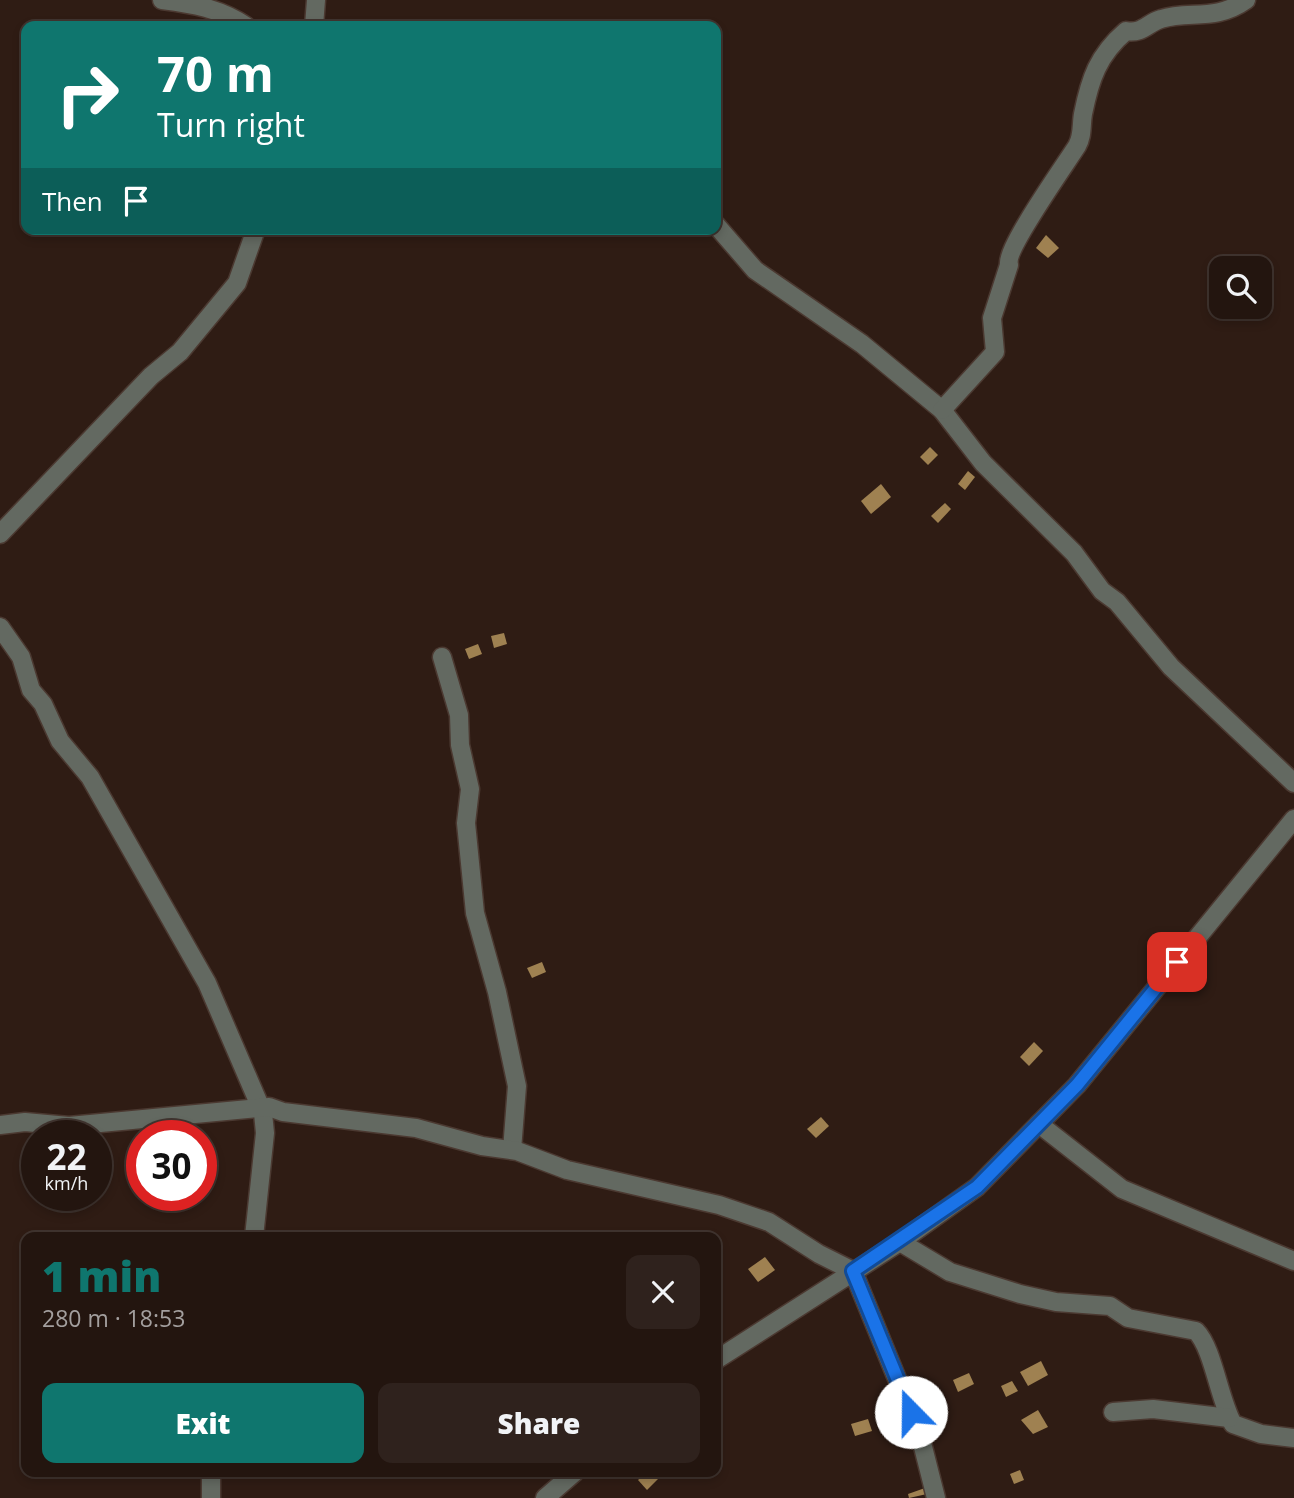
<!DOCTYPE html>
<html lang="en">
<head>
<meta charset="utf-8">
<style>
  body { margin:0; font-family:"Open Sans",sans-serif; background:#2f221d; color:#f1f3f6; height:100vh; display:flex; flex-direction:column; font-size:26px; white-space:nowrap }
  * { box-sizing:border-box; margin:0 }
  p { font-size:23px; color:#a39f9e }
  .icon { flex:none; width:38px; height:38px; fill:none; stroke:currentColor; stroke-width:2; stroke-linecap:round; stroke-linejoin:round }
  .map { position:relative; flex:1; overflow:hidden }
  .panel { position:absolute; left:21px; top:1232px; width:700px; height:245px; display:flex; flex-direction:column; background:#23150f; border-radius:14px; box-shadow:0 4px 10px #0003,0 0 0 2px #40342f }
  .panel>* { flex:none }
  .hud { position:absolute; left:21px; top:21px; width:700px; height:214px; border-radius:14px; box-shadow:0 4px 10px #0003,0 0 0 2px #40342f; background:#0f766e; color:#fff; overflow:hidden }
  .tools { position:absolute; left:1209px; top:256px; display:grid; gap:14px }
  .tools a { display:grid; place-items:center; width:63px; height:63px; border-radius:14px; background:#23150f; box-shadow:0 4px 10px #0003,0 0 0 2px #40342f; font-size:35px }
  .speed { position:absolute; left:21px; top:1120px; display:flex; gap:14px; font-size:35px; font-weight:700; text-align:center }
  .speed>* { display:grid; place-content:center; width:91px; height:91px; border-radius:50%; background:#23150f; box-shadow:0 4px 10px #0003,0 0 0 2px #40342f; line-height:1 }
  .speed small { font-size:18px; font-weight:400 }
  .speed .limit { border:10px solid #d22; background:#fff; color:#111 }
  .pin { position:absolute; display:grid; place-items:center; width:60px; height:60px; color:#fff; margin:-30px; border-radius:14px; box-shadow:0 4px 10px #0006 }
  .me { position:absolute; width:77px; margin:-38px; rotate:338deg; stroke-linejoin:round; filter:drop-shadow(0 0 5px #0008) }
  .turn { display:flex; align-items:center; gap:24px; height:147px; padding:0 21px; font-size:32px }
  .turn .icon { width:91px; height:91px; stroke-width:2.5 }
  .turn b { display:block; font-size:49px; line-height:60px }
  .then { display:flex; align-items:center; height:66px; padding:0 21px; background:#0003; gap:14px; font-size:26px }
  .round { display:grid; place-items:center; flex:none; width:74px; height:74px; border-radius:14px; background:#2f221d }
  .head { display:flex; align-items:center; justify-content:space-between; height:119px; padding:0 21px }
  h1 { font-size:42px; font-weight:800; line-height:52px; color:#0f766e }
  .button { display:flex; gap:14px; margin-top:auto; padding:14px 21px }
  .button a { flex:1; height:80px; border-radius:14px; background:#0f766e; color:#fff; font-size:28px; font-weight:800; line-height:80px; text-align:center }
  .button a+a { background:#2f221d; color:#f1f3f6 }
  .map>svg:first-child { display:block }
  .building { fill:#9f8151 }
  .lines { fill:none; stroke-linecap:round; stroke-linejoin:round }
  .minor-casing { stroke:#4b3931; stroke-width:21 }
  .minor { stroke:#636961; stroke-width:18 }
  .route-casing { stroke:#114b97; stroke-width:18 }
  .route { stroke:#1a73e8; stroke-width:12 }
</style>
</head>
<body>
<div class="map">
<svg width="1294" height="1498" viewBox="0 0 1294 1498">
  <rect width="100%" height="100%" fill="#2f1c14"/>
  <g class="building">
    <polygon points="1046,235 1059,248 1048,258 1036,248"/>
    <polygon points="930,447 938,455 928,465 920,457"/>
    <polygon points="968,471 975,477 965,490 958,484"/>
    <polygon points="881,484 891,497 871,514 861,501"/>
    <polygon points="945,503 951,509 938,523 931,516"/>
    <polygon points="504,633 507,644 494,648 491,636"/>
    <polygon points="478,644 482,654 469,659 465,649"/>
    <polygon points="542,962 546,972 532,978 527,968"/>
    <polygon points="1034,1042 1043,1051 1029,1066 1020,1057"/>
    <polygon points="821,1117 829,1126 816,1138 807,1129"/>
    <polygon points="765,1257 775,1270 758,1282 748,1269"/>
    <polygon points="1041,1361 1048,1375 1028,1386 1020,1372"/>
    <polygon points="969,1373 974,1384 958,1392 953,1380"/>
    <polygon points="1012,1381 1018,1391 1006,1397 1001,1386"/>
    <polygon points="935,1396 943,1410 927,1419 919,1405"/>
    <polygon points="1038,1410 1048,1427 1033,1434 1021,1420"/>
    <polygon points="904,1413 910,1427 891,1436 885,1422"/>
    <polygon points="868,1419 872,1431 855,1436 851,1424"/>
    <polygon points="1020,1470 1024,1480 1014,1484 1010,1474"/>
    <polygon points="647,1472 657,1472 661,1476 647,1490 638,1480"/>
    <polygon points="925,1488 927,1494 909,1498 908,1494"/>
  </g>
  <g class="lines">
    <defs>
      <g id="minor">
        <path d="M162 0C193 4 219 8 246 26"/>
        <polyline points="314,26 316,0"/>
        <polyline points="716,225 755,270 862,344 942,410 983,463 1074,553 1102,591 1117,602 1171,667 1294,783"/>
        <path d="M942 410 995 352 992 318 1009 265C1005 249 1065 165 1077 146 1083 136 1081 125 1083 114 1090 79 1098 55 1126 31 1143 34 1147 23 1161 19 1190 10 1215 22 1246 0"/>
        <polyline points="0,534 151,376 180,352 237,283 256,229"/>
        <polyline points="0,627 21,657 31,690 43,704 60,741 90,777 207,983 263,1113 265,1133 254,1237"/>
        <polyline points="442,657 459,715 460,745 470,789 466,823 475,913 497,992 517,1086 512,1150"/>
        <polyline points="1039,1124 1122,1189 1294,1261"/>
        <polyline points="0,1125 25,1122 69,1126 269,1107 283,1112 416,1128 482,1146 517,1151 567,1170 719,1205 769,1222 819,1254 853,1271 920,1435 936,1498"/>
        <path d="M900 1242 950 1272 1020 1294 1056 1302 1110 1306 1128 1318 1196 1331C1213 1348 1219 1399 1233 1424L1261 1434 1294 1438"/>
        <polyline points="716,1360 900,1242 977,1187 1077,1085 1294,819"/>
        <polyline points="1113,1412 1153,1409 1229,1418"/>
        <polyline points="211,1472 211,1498"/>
        <polyline points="545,1498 575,1472"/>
      </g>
    </defs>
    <use href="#minor" class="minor-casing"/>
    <use href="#minor" class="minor"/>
  </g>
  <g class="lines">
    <defs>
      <polyline id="route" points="911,1412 853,1271 977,1187 1077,1085 1177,962"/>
    </defs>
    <use href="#route" class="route-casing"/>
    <use href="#route" class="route"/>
  </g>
</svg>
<div class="tools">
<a><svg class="icon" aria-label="search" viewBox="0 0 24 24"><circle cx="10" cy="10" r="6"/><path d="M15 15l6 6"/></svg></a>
</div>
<div class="speed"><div>22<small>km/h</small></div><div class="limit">30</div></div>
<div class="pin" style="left:1177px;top:962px;background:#d93025"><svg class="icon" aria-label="arrive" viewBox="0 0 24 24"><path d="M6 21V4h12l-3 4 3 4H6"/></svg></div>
<svg class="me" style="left:911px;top:1412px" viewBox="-20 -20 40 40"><circle r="19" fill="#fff"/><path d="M0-13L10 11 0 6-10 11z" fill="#1a73e8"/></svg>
<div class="hud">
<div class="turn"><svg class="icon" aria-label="right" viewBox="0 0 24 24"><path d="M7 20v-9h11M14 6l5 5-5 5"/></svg><div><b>70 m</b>Turn right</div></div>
<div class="then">Then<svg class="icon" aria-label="arrive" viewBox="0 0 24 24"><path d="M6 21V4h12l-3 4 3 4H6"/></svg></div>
</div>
<section class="panel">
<div class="head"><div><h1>1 min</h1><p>280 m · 18:53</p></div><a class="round"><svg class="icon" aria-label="close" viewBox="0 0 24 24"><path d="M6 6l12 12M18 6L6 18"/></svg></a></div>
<div class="button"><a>Exit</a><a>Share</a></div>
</section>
</div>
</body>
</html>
